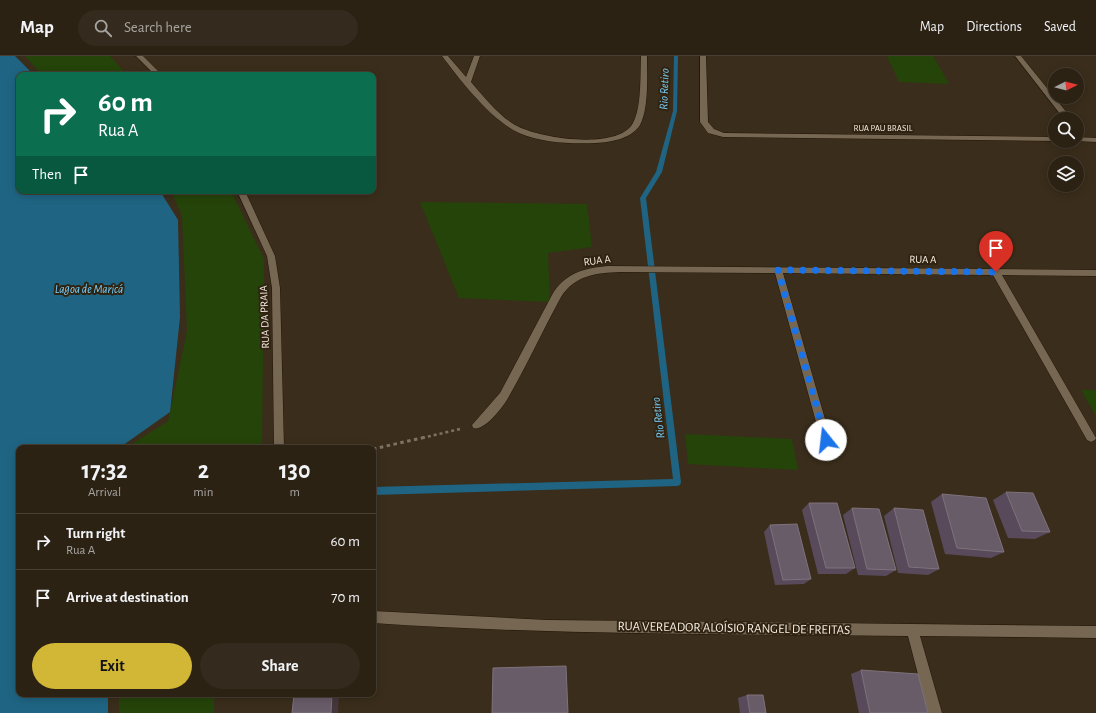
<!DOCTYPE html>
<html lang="en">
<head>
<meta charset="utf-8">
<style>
  body { margin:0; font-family:"Alegreya Sans",sans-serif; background:#342a1d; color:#f1f3f6; height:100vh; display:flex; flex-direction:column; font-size:15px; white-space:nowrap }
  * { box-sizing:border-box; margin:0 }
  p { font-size:13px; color:#a6a4a0 }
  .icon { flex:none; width:22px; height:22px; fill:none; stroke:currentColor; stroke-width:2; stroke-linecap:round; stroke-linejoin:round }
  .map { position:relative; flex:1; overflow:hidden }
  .panel { position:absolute; left:16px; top:389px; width:360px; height:252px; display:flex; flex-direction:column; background:#2c2214; border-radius:8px; box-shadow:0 2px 10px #0003,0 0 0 1px #483f34 }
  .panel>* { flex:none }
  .guide { position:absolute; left:16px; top:16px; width:360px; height:122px; border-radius:8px; box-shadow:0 2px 10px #0003,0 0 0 1px #483f34; background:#0b6e4f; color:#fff; overflow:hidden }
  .needle { width:26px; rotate:84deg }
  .buttons { position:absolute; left:1048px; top:12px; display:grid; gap:8px }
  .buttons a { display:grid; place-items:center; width:36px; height:36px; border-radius:50%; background:#2c2214; box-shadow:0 2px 10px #0003,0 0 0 1px #483f34; font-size:20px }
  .pin { position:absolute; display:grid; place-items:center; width:34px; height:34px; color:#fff; margin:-41px -17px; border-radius:50% 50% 50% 0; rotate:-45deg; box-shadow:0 0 4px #0007 }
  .pin .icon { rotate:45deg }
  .me { position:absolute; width:44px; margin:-22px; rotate:344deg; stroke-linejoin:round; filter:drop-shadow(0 0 3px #0008) }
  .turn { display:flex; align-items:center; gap:14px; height:84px; padding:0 16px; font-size:18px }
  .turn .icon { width:52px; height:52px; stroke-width:2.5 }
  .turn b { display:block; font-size:28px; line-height:34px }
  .then { display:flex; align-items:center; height:38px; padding:0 16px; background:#0003; gap:8px; font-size:15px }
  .eta { display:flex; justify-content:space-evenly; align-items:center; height:68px; text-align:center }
  .eta b { font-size:24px; font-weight:700; line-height:28px }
  .action { display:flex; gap:8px; margin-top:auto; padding:8px 16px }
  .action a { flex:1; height:46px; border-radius:24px; background:#d2b736; color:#111; font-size:16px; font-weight:700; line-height:46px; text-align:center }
  .action a+a { background:#342a1d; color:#f1f3f6 }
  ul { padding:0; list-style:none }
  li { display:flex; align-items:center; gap:12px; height:56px; padding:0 16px; border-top:1px solid #483f34 }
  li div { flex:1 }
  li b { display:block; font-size:15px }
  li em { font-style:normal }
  header { display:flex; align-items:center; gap:24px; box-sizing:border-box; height:56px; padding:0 20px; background:#2c2214; border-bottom:1px solid #483f34 }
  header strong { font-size:19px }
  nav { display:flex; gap:22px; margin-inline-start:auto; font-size:14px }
  .search { width:280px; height:36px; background:#342a1d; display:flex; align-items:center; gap:10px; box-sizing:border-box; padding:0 14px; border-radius:22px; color:#a6a4a0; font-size:15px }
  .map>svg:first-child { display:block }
  .green { fill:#254409 }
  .water { fill:#1f6583 }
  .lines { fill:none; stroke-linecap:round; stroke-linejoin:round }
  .stream { fill:#1f6583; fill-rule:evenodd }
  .street-casing { stroke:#211504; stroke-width:1 }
  .path-far1 { stroke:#7e7363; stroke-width:2.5; stroke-dasharray:3 3; stroke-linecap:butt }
  .path { stroke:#7e7363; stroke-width:3; stroke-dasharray:3.5 3.5; stroke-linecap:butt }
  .street { fill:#766753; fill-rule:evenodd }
  .wall { fill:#584a5a }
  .shaded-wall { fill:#45373b }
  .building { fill:#695c69; stroke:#7e727c }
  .route { stroke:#1a73e8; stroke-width:7; stroke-dasharray:0 12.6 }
  .labels { text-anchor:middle; stroke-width:4; stroke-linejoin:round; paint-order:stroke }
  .far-street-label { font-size:9px; fill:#f4ece1; stroke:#302311 }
  .street-label { font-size:11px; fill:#f4ece1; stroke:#302311 }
  .water-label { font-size:12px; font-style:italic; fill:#78d2ff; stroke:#302311 }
  .near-street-label { font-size:13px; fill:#f4ece1; stroke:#302311 }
</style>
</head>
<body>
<header>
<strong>Map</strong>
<div class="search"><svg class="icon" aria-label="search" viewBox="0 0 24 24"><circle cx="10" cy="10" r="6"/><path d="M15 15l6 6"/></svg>Search here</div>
<nav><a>Map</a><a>Directions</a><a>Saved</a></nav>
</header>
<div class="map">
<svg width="1096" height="657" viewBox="0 0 1096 657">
  <rect width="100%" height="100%" fill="#3a2d1b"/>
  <g class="green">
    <polygon points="25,0 110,0 127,19 42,19"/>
    <polygon points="887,0 933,0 949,28 899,26"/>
    <polygon points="171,135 231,135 264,203 262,392 126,392 168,365 187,275 182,160"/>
    <polygon points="420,146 587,148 592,191 548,197 550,246 459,242"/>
    <polygon points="1081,334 1096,334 1096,360"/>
    <polygon points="685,378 792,383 798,414 688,408"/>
    <rect x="119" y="638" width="95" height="19"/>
  </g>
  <polygon class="water" points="0,0 15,0 34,19 19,19 19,135 160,135 178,164 180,261 170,356 119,392 19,392 19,638 108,638 108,657 0,657"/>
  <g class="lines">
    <polygon class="stream" points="674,0 678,0 677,55 662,116 646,142 681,426 680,429 677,430 373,439 373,431 673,423 640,142 656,116 673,55"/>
    <defs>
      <g id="street">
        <polygon points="136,0 143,0 162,19 155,19"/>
        <path d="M442 0H448L466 21 474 0H480L471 26C484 41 498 59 515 69 537 82 618 95 633 67 642 50 640 19 641 0H647C647 19 649 52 640 69 631 83 611 86 596 87 571 88 542 87 519 77 491 64 460 24 442 0Z"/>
        <polygon points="700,0 706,0 708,66 714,73 724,77 1055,81 1056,85 723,81 708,77 700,66"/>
        <polygon points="1015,0 1021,0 1072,63 1064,63"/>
        <polygon points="1077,81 1096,82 1096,86 1076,85"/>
        <polygon points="237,135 245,135 275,200 280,232 284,392 274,392 272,232 267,200"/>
        <path d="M608 210 1096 214V220L1002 219 1096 382 1095 384 1091 386 1087 384 993 219 783 217 831 384 830 387 826 389 822 387 821 384 775 217 620 216C596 217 575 219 561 241 543 274 527 309 508 342 503 351 484 376 473 372L472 369 500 337 552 239C565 217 584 212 608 210Z"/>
        <path d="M373 555 547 564 1096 570V582L920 580 942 657H928L908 580C729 578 551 579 373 567Z"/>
      </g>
    </defs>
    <use href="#street" class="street-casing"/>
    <polyline class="path-far1" points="422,382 460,373"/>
    <polyline class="path" points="373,393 426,381"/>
    <use href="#street" class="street"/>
  </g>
  <g class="wall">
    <polygon points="1006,436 1050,476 1035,483 1008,482 993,444"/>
    <polygon points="942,438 1004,496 991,502 945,498 931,446"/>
    <polygon points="809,447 855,512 846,518 818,518 802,454"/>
    <polygon points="852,452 896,514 886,520 858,519 843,459"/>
    <polygon points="894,452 939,513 928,519 898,517 884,460"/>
    <polygon points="770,469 811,523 804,528 775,529 764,476"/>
    <polygon points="861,614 928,657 859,657 851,618"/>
    <polygon points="747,639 766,657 740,657 738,642"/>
  </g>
  <polygon class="shaded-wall" points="332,638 339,638 338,657 331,657"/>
  <g class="building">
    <polygon points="1006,436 1033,437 1050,476 1022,475"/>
    <polygon points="942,438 986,442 1004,496 957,492"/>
    <polygon points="809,447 837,447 855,512 826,512"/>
    <polygon points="852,452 879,453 896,514 867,513"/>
    <polygon points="894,452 923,454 939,513 909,511"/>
    <polygon points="797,468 811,523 783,524 770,469"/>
    <polygon points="566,610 568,657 492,657 493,612"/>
    <polygon points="861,614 918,618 928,657 870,657"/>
    <polygon points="294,638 332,638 331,657 292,657"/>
    <polygon points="747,639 763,639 766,657 750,657"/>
  </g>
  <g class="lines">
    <polyline class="route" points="826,384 778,214 996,216"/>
  </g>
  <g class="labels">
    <g class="far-street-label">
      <text x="883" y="75">RUA PAU BRASIL</text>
    </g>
    <g class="street-label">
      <text transform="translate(923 203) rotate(1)" y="4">RUA A</text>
      <text transform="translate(597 204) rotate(-7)" y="4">RUA A</text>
      <text transform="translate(264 261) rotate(-92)" y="4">RUA DA PRAIA</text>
    </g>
    <g class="water-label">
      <text transform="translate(664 33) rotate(-88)" y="4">Rio Retiro</text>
      <text x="89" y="237">Lagoa de Maricá</text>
      <text transform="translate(658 362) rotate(-97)" y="4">Rio Retiro</text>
    </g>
    <g class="near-street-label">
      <text transform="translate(734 571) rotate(1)" y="5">RUA VEREADOR ALOÍSIO RANGEL DE FREITAS</text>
    </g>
  </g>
</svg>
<div class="buttons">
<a><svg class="needle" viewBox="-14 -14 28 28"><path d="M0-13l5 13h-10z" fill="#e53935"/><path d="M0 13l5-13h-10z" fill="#a6a4a0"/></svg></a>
<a><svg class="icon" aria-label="search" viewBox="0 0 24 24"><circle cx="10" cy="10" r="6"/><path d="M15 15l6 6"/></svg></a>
<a><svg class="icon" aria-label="layers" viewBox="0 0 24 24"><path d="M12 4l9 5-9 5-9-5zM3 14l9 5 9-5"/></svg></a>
</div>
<div class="pin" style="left:996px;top:216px;background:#d93025"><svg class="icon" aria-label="arrive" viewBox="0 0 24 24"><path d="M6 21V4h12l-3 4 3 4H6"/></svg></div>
<svg class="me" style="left:826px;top:384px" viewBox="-20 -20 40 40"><circle r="19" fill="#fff"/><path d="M0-13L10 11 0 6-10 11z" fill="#1a73e8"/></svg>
<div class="guide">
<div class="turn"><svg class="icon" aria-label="right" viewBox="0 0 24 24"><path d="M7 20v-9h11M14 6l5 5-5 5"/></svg><div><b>60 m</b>Rua A</div></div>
<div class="then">Then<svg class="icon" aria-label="arrive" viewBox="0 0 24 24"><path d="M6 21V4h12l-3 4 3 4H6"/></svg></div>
</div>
<section class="panel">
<div class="eta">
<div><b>17:32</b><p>Arrival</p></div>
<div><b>2</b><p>min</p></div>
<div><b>130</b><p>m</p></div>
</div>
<ul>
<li><svg class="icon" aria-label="right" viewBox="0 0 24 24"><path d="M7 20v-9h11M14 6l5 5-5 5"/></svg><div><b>Turn right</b><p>Rua A</p></div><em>60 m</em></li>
<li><svg class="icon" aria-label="arrive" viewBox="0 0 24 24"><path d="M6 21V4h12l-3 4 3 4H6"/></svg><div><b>Arrive at destination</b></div><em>70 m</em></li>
</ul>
<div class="action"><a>Exit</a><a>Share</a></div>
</section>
</div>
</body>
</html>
